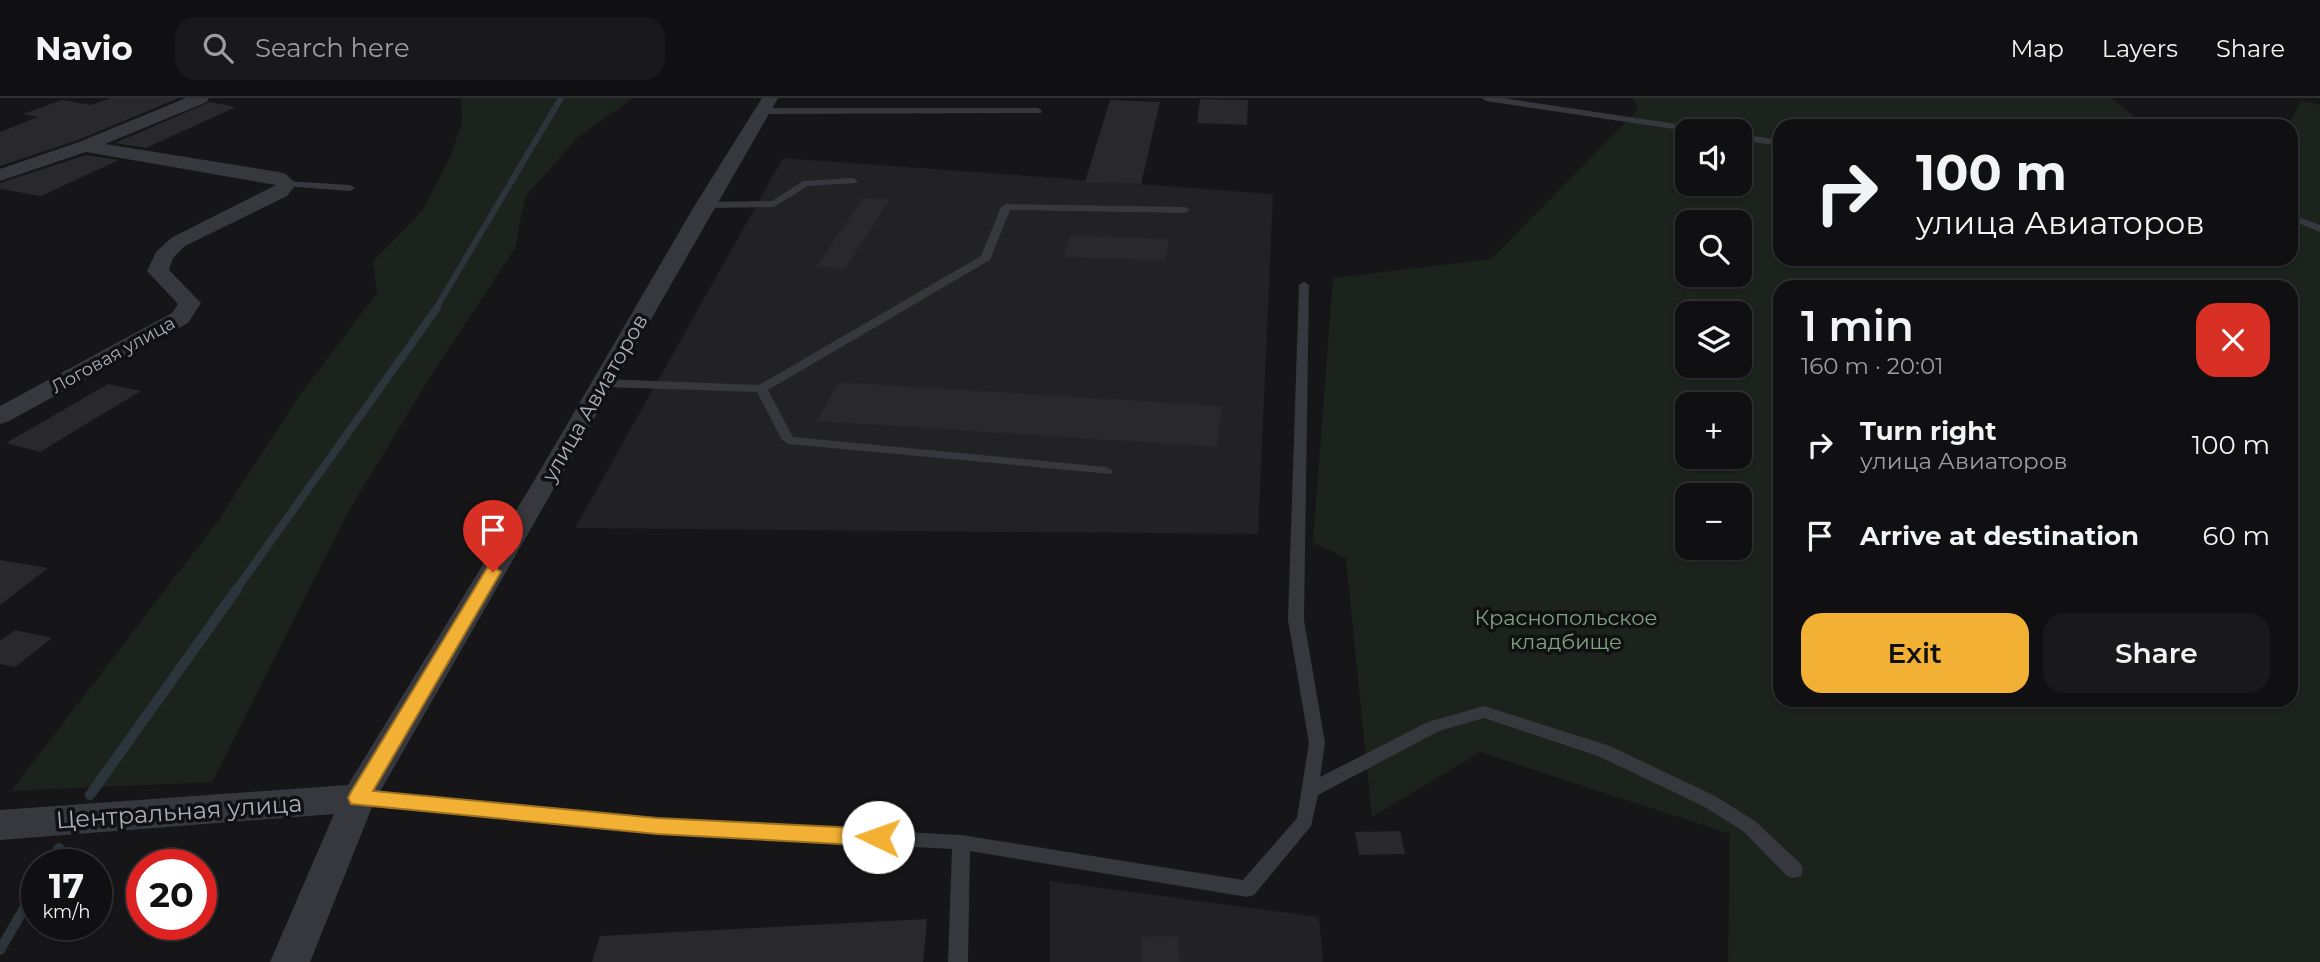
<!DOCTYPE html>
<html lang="en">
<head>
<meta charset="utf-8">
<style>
  body { margin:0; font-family:Montserrat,sans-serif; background:#19191b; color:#f1f3f6; height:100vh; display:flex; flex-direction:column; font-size:26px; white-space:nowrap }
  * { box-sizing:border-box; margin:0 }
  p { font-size:23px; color:#9c9d9f }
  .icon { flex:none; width:38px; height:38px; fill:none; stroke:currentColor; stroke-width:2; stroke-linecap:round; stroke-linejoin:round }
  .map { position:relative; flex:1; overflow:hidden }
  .sheet { position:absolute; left:1773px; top:182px; width:525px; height:427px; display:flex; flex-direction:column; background:#101012; border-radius:21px; box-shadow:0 2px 5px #0004,0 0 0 2px #303032 }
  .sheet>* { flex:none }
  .top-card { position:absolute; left:1773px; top:21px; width:525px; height:147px; border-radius:21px; box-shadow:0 2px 5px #0004,0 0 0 2px #303032; background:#101012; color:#f1f3f6; overflow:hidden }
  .fabs { position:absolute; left:1675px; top:21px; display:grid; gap:14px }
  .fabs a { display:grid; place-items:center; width:77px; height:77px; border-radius:14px; background:#101012; box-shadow:0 2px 5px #0004,0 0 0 2px #303032; font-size:35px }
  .speed { position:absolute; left:21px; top:751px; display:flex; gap:14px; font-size:35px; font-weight:700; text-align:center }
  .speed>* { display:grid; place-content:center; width:91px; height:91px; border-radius:50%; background:#101012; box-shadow:0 2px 5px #0004,0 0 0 2px #303032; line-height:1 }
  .speed small { font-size:18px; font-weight:400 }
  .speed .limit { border:10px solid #d22; background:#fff; color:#111 }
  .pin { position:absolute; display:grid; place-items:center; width:60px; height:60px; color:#fff; margin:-72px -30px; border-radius:50% 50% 50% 0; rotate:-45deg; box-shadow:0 0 7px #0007 }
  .pin .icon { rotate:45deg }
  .me { position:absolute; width:77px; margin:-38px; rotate:273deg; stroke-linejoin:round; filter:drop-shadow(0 0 5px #0008) }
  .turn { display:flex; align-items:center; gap:24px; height:147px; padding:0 28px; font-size:32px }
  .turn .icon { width:91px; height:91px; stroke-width:2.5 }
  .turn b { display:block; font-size:49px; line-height:60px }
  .round { display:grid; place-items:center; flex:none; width:74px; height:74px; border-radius:21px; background:#19191b }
  .summary { display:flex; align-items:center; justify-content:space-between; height:119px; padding:0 28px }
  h1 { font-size:42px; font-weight:600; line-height:52px }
  .cta { display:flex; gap:14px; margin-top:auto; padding:14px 28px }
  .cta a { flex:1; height:80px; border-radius:21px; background:#f2b134; color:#111; font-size:28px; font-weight:600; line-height:80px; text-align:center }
  .cta a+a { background:#19191b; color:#f1f3f6 }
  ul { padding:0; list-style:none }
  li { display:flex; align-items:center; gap:21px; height:91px; padding:0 28px }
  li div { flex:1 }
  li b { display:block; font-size:26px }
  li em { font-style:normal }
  header { display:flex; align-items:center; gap:42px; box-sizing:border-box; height:98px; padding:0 35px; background:#101012; border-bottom:2px solid #303032 }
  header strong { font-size:33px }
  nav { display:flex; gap:38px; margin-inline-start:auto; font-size:24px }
  .search { width:490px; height:63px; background:#19191b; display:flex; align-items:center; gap:18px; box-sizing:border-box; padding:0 24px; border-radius:21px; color:#9c9d9f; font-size:26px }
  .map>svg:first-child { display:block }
  .built { fill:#222225 }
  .green { fill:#1c231d; fill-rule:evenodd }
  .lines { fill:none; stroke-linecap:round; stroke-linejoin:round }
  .stream-far2 { stroke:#2c353c; stroke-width:6 }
  .stream-far1 { stroke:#2c353c; stroke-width:8 }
  .stream { stroke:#2c353c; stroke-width:10 }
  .building { fill:#29292c }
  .lane { fill:#37383d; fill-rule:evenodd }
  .street { fill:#37383d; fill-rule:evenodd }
  .route { fill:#f2b134; stroke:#9d7322; stroke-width:2 }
  .labels { text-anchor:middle; stroke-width:7; stroke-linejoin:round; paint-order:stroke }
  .far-street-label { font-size:18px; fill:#a8adb8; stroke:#111113 }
  .street-label { font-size:21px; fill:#a8adb8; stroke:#111113 }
  .park-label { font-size:21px; fill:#7fa381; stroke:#111113 }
  .near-street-label { font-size:24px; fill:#a8adb8; stroke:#111113 }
</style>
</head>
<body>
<header>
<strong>Navio</strong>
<div class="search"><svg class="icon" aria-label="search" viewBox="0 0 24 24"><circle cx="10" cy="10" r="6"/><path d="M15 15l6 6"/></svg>Search here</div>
<nav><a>Map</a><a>Layers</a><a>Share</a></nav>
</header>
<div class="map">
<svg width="2320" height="864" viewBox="0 0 2320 864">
  <rect width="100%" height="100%" fill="#161618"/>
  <g class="built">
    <polygon points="783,60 1273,96 1258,436 575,430"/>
    <polygon points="1050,783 1319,819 1323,864 1050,864"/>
  </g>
  <g class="green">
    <polygon points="461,0 633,0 578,39 525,99 515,150 437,268 349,412 212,684 11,693 218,423 299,298 377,195 373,163 423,112 450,59 462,25"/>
    <path d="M1633 0H2111L2146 28H1780V161H2291V28H2287L2302 3 2320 7V864H1728L1730 736 1480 654 1372 719 1346 460 1313 444 1333 180 1491 161 1638 12ZM1687 33H1740V86H1687ZM1687 124H1740V177H1687ZM1780 189H2291V602H1780ZM1687 215H1740V268H1687ZM1687 306H1740V359H1687ZM1687 397H1740V450H1687Z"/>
  </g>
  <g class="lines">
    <polyline class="stream-far2" points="435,212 561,0"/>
    <polyline class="stream-far1" points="236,492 437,210"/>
    <g class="stream">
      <polyline points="90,697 237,491"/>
      <polyline points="49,766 59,750"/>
      <polyline points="0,852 37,788"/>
    </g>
  </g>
  <g class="building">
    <polygon points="111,0 179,0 78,42 0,68 0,34 38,19 23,16 62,2 91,7"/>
    <polygon points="1200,1 1248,2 1247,27 1197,25"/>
    <polygon points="1110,2 1160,4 1141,86 1085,84"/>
    <polygon points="210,4 236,9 146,50 115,45"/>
    <polygon points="86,57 119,62 41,98 0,91 0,85"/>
    <polygon points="863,100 890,101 845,171 816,169"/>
    <polygon points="1070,137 1169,141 1165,163 1064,159"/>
    <polygon points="838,284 1222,308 1217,349 817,323"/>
    <polygon points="108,286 141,293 40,354 6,345"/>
    <polygon points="0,462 48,470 0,507"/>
    <polygon points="15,532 52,540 15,569 0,566 0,543"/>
    <polygon points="1400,733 1405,756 1359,757 1355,734"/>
    <polygon points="927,821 923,864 592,864 600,838"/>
    <polygon points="1178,838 1180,864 1142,864 1141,839"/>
  </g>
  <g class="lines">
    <g class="lane">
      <polygon points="1482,0 1503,0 1703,30 1707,33 1687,33 1486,3"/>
      <polygon points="1038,10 1042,13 1041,15 760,16 756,13 760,10"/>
      <polygon points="1740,36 1780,42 1780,48 1740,42"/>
      <polygon points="853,80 858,83 856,85 808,88 774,109 705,110 700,107 705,104 772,103 803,83"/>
      <polygon points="287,83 350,87 355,90 350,93 284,88 284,84"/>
      <polygon points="1006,106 1185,109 1190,112 1185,115 1010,112 990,162 768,292 793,339 1106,369 1113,373 1111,376 788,346 782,342 757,294 603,289 597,285 603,281 759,287 981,158 1001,109"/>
      <polygon points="2291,116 2320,127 2320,134 2291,122"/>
      <polygon points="1304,184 1309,187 1304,522 1325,645 1320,679 1428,624 1484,608 1610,648 1715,698 1755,723 1801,766 1803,772 1801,778 1794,780 1787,778 1743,733 1703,708 1598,658 1484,620 1439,633 1318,697 1311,728 1254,797 1247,799 970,753 968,864 948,864 952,751 657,735 352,705 349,700 352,695 358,693 657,721 961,737 1243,782 1297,720 1309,645 1288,522 1299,187"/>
    </g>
    <g class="street">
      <polygon points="186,0 209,0 207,4 105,46 279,74 286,76 296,86 287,98 185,148 173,160 169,172 201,205 188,225 9,323 0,326 0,308 172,215 178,206 147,173 156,154 171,140 276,87 86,54 0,83 0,71 79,44"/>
      <polygon points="762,0 778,0 374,704 310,864 270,864 334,716 0,742 0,712 348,687 534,383 695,107"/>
    </g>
  </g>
  <polygon class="route" points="493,468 501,474 373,693 657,720 878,731 886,733 889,739 886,745 878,748 657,736 351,706 348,700 351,694 487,470"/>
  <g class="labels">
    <g class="far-street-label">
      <text transform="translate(113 257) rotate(-29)" y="6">Логовая улица</text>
    </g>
    <g class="street-label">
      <text transform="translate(595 300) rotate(-60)" y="7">улица Авиаторов</text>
    </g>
    <g class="park-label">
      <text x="1566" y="527">Краснопольское<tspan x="1566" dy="24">кладбище</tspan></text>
    </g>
    <g class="near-street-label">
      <text transform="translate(179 714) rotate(-4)" y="8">Центральная улица</text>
    </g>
  </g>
</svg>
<div class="fabs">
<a><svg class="icon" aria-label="sound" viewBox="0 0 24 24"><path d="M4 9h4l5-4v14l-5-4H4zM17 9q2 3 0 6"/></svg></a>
<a><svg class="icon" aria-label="search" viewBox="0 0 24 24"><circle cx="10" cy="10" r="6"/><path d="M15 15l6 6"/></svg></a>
<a><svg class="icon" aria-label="layers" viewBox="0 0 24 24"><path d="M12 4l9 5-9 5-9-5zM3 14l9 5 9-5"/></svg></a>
<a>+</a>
<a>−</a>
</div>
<div class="speed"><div>17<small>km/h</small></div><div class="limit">20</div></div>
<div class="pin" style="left:493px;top:474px;background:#d93025"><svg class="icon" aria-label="arrive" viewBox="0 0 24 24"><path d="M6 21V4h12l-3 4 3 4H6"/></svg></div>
<svg class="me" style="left:878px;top:739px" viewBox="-20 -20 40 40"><circle r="19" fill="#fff"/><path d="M0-13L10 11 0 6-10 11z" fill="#f2b134"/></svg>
<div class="top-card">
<div class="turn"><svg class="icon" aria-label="right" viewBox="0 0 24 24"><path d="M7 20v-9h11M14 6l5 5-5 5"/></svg><div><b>100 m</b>улица Авиаторов</div></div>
</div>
<section class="sheet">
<div class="summary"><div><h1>1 min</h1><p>160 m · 20:01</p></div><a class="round" style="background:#d93025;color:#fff"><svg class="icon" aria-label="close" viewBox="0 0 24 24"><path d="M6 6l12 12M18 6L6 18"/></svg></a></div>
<ul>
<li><svg class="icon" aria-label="right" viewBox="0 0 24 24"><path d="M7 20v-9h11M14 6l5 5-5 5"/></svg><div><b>Turn right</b><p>улица Авиаторов</p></div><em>100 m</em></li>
<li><svg class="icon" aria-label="arrive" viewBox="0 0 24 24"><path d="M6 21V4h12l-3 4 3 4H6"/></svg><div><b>Arrive at destination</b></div><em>60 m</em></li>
</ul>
<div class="cta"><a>Exit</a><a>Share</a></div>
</section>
</div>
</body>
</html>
